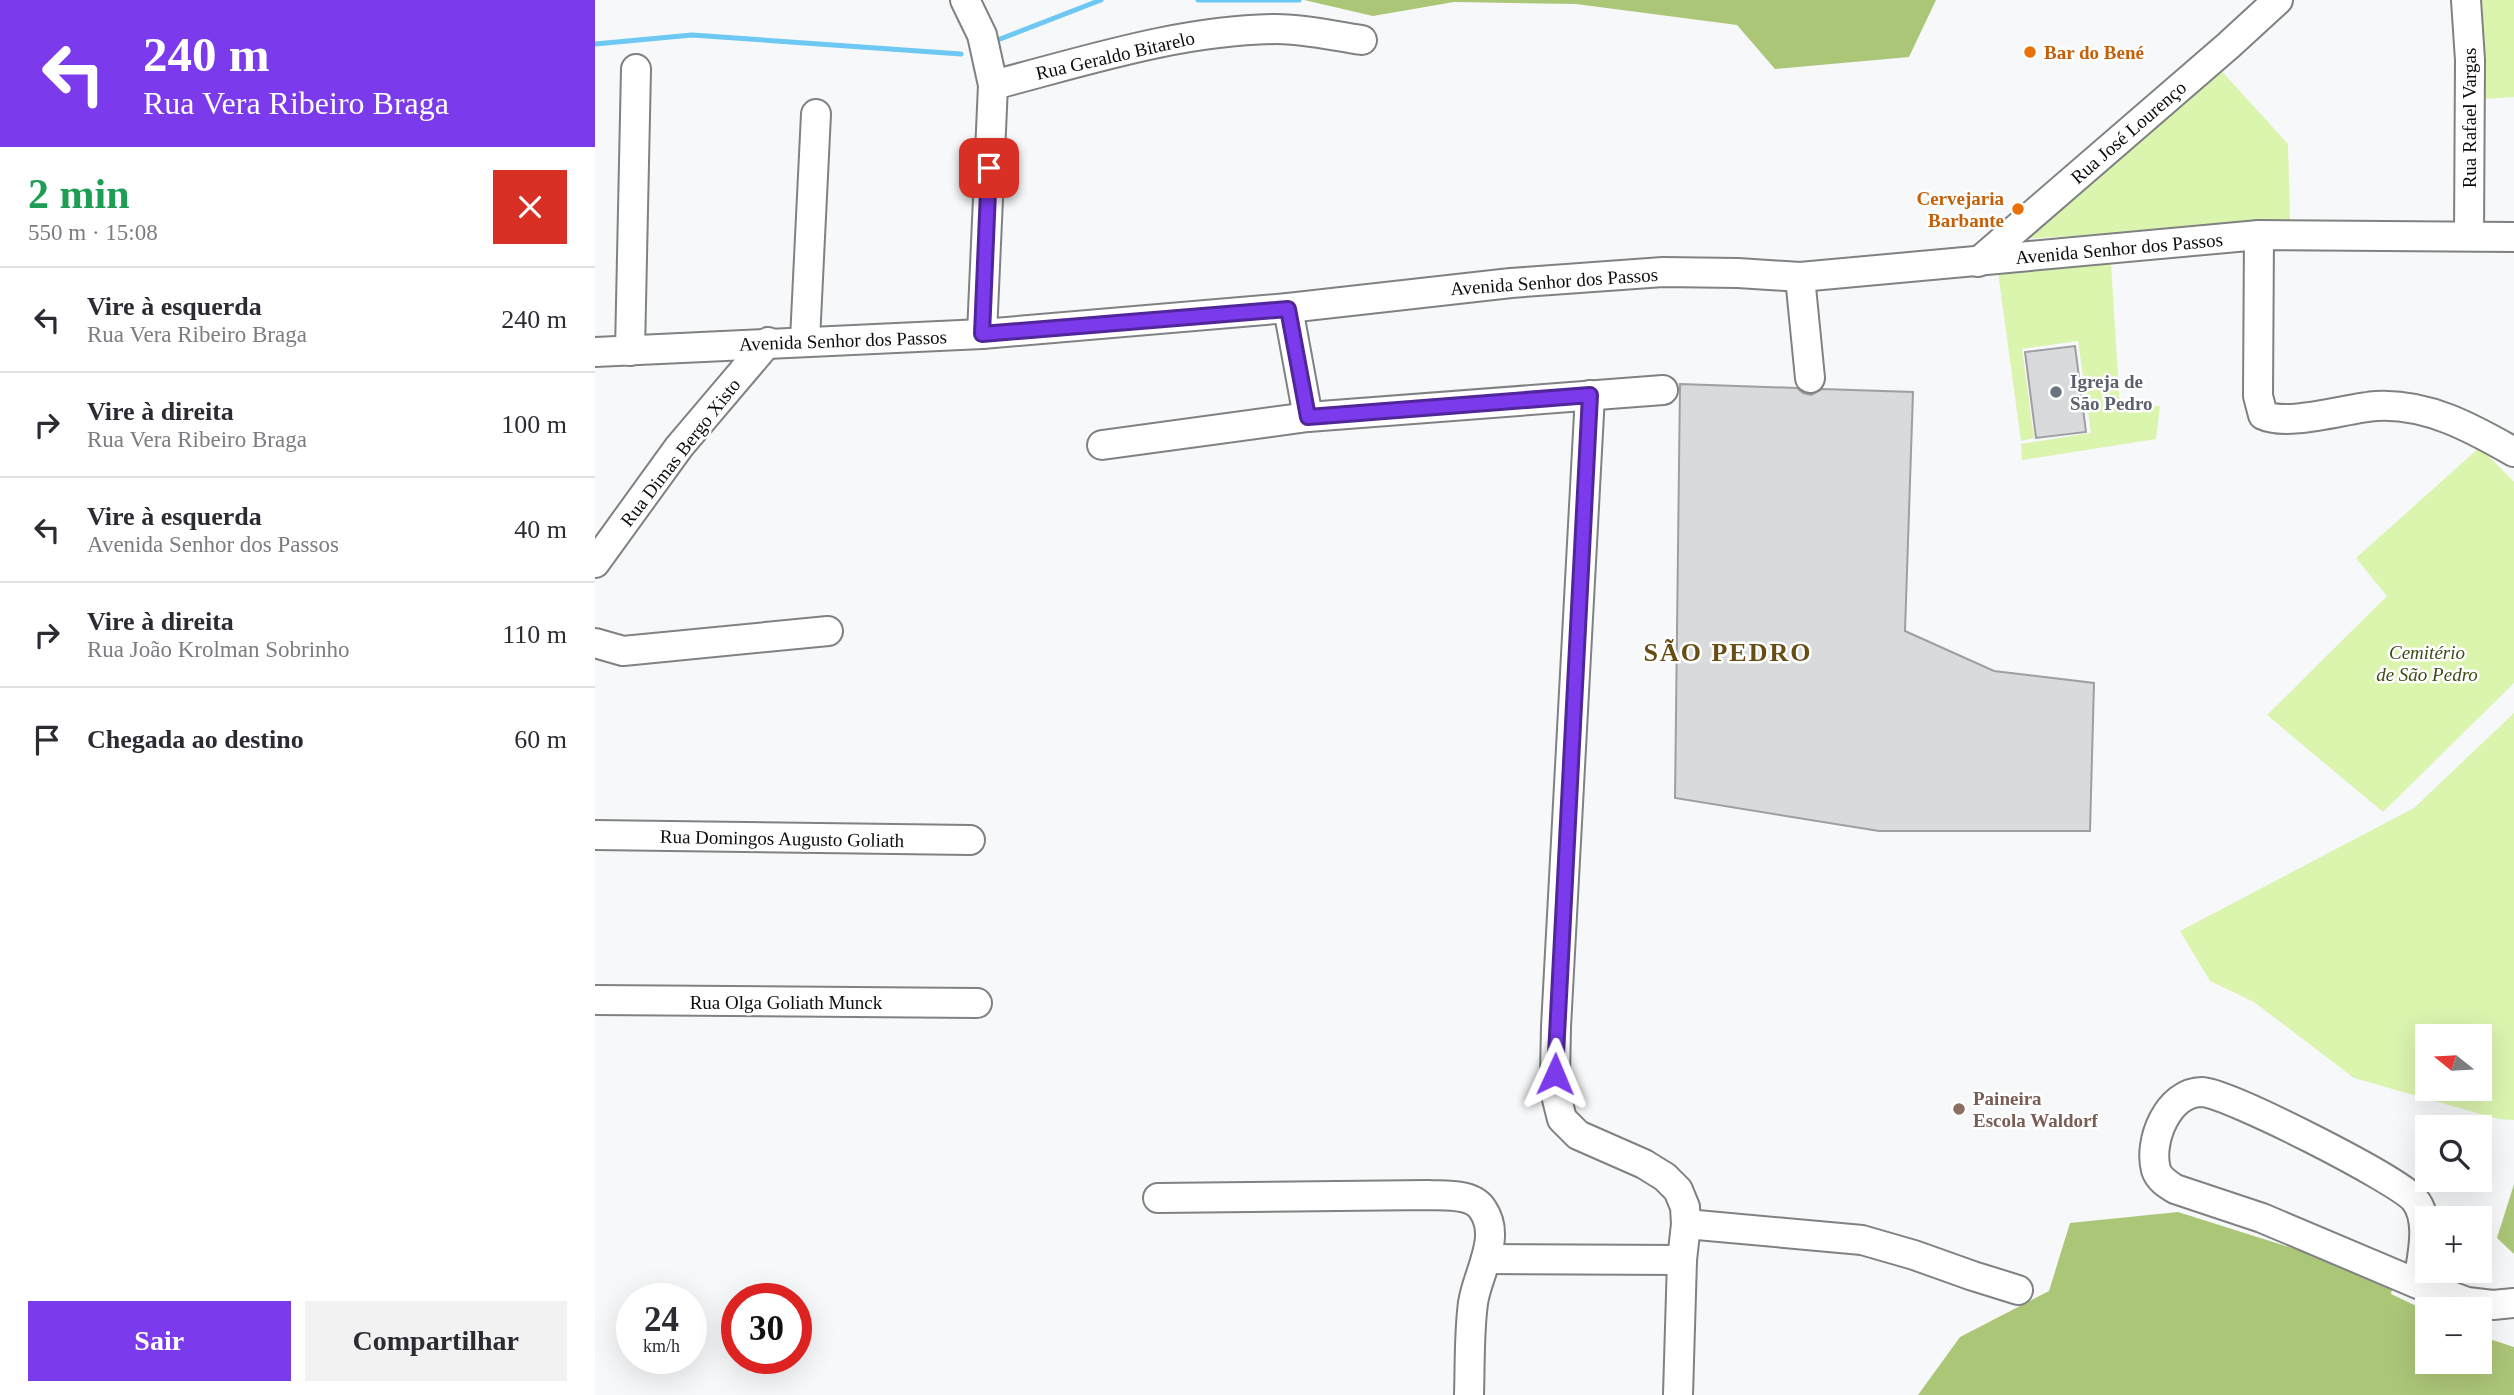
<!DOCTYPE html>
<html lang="pt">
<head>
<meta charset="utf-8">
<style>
  body { margin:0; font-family:"Times New Roman",serif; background:#f2f2f3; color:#2b2b33; height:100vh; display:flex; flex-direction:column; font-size:26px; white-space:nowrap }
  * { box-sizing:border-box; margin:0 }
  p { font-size:23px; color:#7c7c81 }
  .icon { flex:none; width:38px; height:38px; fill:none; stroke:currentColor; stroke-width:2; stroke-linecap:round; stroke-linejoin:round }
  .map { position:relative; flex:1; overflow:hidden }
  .details { display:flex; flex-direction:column; background:#fff; width:595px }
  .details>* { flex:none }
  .guide { background:#7c3aed; color:#fff; overflow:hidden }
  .needle { width:46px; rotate:288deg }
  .tools { position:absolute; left:1820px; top:1024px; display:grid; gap:14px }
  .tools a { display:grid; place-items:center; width:77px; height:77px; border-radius:0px; background:#fff; box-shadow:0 7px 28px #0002; font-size:35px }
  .speed { position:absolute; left:21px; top:1283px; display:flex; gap:14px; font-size:35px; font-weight:700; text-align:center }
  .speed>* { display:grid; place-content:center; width:91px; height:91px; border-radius:50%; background:#fff; box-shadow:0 7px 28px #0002; line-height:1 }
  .speed small { font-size:18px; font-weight:400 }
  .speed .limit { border:10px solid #d22; background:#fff; color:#111 }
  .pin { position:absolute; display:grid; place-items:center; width:60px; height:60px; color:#fff; margin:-30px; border-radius:14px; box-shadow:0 4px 10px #0006 }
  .me { position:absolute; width:77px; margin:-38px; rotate:1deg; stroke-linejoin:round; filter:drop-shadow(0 0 5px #0008) }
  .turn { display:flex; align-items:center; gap:24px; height:147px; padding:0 28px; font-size:32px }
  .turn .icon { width:91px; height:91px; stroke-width:2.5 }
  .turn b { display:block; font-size:49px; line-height:60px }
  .round { display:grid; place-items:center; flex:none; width:74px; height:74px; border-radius:0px; background:#f2f2f3 }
  .head { display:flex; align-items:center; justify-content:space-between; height:119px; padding:0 28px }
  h1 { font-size:42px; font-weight:700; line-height:52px; color:#1e9e55 }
  .action { display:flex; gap:14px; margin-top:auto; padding:14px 28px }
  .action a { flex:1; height:80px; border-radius:0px; background:#7c3aed; color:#fff; font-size:28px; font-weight:700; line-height:80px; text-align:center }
  .action a+a { background:#f2f2f3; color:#2b2b33 }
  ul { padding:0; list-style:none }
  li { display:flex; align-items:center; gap:21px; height:105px; padding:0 28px; border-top:2px solid #e1e1e2 }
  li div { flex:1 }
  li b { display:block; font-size:26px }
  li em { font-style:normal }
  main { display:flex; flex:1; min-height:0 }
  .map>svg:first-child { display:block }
  .green { fill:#dbf4ae; fill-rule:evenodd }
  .forest { fill:#acc678 }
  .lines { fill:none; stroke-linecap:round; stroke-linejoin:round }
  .stream { stroke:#6ec8f4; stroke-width:5 }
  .building { fill:#d8dadb; stroke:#9d9fa0; stroke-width:2 }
  .minor-casing { stroke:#7f8182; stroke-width:32 }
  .minor { stroke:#fff; stroke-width:28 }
  .route-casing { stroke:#51269a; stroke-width:18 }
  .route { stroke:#7c3aed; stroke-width:12 }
  .food-dot { fill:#e8710a; stroke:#fff; stroke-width:2.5 }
  .worship-dot { fill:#6b7280; stroke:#fff; stroke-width:2.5 }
  .education-dot { fill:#8d6e63; stroke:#fff; stroke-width:2.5 }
  .labels { text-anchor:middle; stroke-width:5; stroke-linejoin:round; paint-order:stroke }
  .food-label { font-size:19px; font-weight:bold; fill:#c56008; stroke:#fff; text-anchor:start }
  .street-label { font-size:19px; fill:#0b0c0d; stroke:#fff }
  .worship-label { font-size:19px; font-weight:bold; fill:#5b616d; stroke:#fff; text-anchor:start }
  .park-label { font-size:19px; font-style:italic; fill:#3c4d14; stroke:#fff }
  .education-label { font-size:19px; font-weight:bold; fill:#785e54; stroke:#fff; text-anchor:start }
  .district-label { font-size:26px; font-weight:bold; letter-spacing:2px; fill:#674c13; stroke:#fff }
</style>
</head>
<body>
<main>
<section class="details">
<div class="guide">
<div class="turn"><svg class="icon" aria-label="left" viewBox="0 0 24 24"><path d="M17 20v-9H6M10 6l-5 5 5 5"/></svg><div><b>240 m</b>Rua Vera Ribeiro Braga</div></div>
</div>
<div class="head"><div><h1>2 min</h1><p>550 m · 15:08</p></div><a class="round" style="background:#d93025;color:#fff"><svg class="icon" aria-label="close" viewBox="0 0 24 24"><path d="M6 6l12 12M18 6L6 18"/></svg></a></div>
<ul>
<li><svg class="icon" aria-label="left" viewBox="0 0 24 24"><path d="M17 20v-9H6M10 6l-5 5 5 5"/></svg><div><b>Vire à esquerda</b><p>Rua Vera Ribeiro Braga</p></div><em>240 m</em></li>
<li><svg class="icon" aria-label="right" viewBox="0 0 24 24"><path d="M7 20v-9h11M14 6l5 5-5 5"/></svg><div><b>Vire à direita</b><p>Rua Vera Ribeiro Braga</p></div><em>100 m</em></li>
<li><svg class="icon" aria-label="left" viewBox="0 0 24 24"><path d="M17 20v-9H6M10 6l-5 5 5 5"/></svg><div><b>Vire à esquerda</b><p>Avenida Senhor dos Passos</p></div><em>40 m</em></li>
<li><svg class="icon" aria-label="right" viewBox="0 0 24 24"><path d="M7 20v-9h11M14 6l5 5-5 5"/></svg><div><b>Vire à direita</b><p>Rua João Krolman Sobrinho</p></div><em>110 m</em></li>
<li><svg class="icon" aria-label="arrive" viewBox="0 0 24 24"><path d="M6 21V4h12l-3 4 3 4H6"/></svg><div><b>Chegada ao destino</b></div><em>60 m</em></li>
</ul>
<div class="action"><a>Sair</a><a>Compartilhar</a></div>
</section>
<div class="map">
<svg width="1919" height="1395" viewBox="0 0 1919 1395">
  <rect width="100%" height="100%" fill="#f6f8f9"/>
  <g class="green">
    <polygon points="1883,0 1919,0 1919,97 1889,99"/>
    <polygon points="1621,65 1693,144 1695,221 1659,226 1425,239"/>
    <polygon points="1516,264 1525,407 1565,406 1561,439 1427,460 1426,444 1496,433 1483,341 1427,349 1439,438 1426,441 1403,272"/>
    <polygon points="1885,447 1919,482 1919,683 1788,812 1672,715 1792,596 1761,558"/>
    <path d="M1919 713V1120L1903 1119 1759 1078 1659 1002 1615 981 1585 931 1819 808ZM1885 1036V1088H1832V1036Z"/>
  </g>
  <g class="forest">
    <polygon points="709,0 1341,0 1314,57 1180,69 1142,25 981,4 859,2 778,16"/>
    <polygon points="1919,1184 1919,1254 1902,1238"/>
    <polygon points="1583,1212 1799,1280 1796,1294 1832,1311 1832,1362 1885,1362 1885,1336 1919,1347 1919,1395 1323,1395 1365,1337 1454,1291 1475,1223"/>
  </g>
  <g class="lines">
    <g class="stream">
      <polyline points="603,0 704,0"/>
      <polyline points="400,41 506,0"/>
      <polyline points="0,44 97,35 366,54"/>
    </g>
  </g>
  <g class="building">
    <polygon points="1480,346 1491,432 1441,438 1430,352"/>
    <polygon points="1085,384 1202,388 1208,393 1216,395 1227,389 1318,392 1310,631 1399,671 1499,683 1495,831 1284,831 1080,798"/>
  </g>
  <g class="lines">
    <defs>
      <g id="minor">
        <polyline points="370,0 387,35 398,85 387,334"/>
        <polyline points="1871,0 1875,60 1874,236"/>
        <path d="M398 85C491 61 585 30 682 29 710 29 739 36 767 40"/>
        <path d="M1664 235 1663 396 1668 415C1693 427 1752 408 1781 406 1832 403 1877 428 1919 452"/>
        <polyline points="1383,262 1634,45 1683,0"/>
        <polyline points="1205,277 1215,378"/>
        <polyline points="693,308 713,417"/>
        <polyline points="210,340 221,114"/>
        <polyline points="35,351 41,69"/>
        <polyline points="0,352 387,334 693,308 916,283 1068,272 1143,273 1205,277 1664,235 1919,237"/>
        <polyline points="995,395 961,1027 960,1075 962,1099 967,1119 983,1135 1049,1164 1070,1177 1083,1190 1090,1207 1091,1224 1087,1260 1083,1395"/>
        <polyline points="507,445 713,417 1068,390"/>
        <polyline points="0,563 84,447 173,342"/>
        <polyline points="0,643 28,651 233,631"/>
        <polyline points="0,835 375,840"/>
        <polyline points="0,1000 382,1003"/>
        <path d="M563 1198 833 1195C850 1196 878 1193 888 1210 907 1238 882 1274 878 1303 874 1333 875 1365 874 1395"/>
        <polyline points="1091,1224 1267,1240 1319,1255 1378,1276 1423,1290"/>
        <polyline points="891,1259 1087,1260"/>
        <path d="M1823 1284C1826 1259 1837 1222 1820 1200 1804 1180 1633 1093 1607 1092 1573 1092 1553 1141 1561 1170 1564 1179 1572 1184 1580 1189L1667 1218 1823 1284 1872 1302 1898 1305 1919 1303"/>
      </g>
    </defs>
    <use href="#minor" class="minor-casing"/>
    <use href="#minor" class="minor"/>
  </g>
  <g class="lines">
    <defs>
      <polyline id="route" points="394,168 387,334 693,309 713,417 995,395 960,1074"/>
    </defs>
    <use href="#route" class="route-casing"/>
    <use href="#route" class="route"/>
  </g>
  <g class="food-dot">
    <circle cx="1435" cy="52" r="7"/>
    <circle cx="1423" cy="209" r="7"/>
  </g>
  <circle class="worship-dot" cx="1461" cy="392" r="7"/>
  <circle class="education-dot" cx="1364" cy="1109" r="7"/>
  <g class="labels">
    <g class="food-label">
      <text x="1449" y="59">Bar do Bené</text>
      <text x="1409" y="205" text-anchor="end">Cervejaria<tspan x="1409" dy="22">Barbante</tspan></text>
    </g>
    <g class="street-label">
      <text transform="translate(520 55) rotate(-13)" y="7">Rua Geraldo Bitarelo</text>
      <text transform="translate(1874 118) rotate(-90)" y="7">Rua Rafael Vargas</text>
      <text transform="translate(1533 132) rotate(-41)" y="7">Rua José Lourenço</text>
      <text transform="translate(1524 248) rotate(-5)" y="7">Avenida Senhor dos Passos</text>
      <text transform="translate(959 281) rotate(-4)" y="7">Avenida Senhor dos Passos</text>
      <text transform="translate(248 340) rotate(-2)" y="7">Avenida Senhor dos Passos</text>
      <text transform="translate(85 452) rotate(-52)" y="7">Rua Dimas Bergo Xisto</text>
      <text transform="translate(187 838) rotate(1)" y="7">Rua Domingos Augusto Goliath</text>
      <text x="191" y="1009">Rua Olga Goliath Munck</text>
    </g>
    <g class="worship-label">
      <text x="1475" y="388">Igreja de<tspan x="1475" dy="22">São Pedro</tspan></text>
    </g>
    <g class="park-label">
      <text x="1832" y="659">Cemitério<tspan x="1832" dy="22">de São Pedro</tspan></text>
    </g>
    <g class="education-label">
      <text x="1378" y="1105">Paineira<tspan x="1378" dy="22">Escola Waldorf</tspan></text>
    </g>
    <g class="district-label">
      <text x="1133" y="661">SÃO PEDRO</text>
    </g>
  </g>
</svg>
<div class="tools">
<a><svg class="needle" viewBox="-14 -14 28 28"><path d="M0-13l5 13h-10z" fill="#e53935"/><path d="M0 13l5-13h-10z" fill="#7c7c81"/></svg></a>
<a><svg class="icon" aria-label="search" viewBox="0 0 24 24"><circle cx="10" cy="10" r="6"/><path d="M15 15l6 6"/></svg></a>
<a>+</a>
<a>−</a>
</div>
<div class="speed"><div>24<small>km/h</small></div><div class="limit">30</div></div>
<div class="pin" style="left:394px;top:168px;background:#d93025"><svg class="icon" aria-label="arrive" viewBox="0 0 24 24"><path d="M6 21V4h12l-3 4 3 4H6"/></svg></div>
<svg class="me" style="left:960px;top:1074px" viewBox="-20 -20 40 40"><path d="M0-17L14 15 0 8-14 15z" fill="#7c3aed" stroke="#fff" stroke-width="4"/></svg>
</div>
</main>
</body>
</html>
